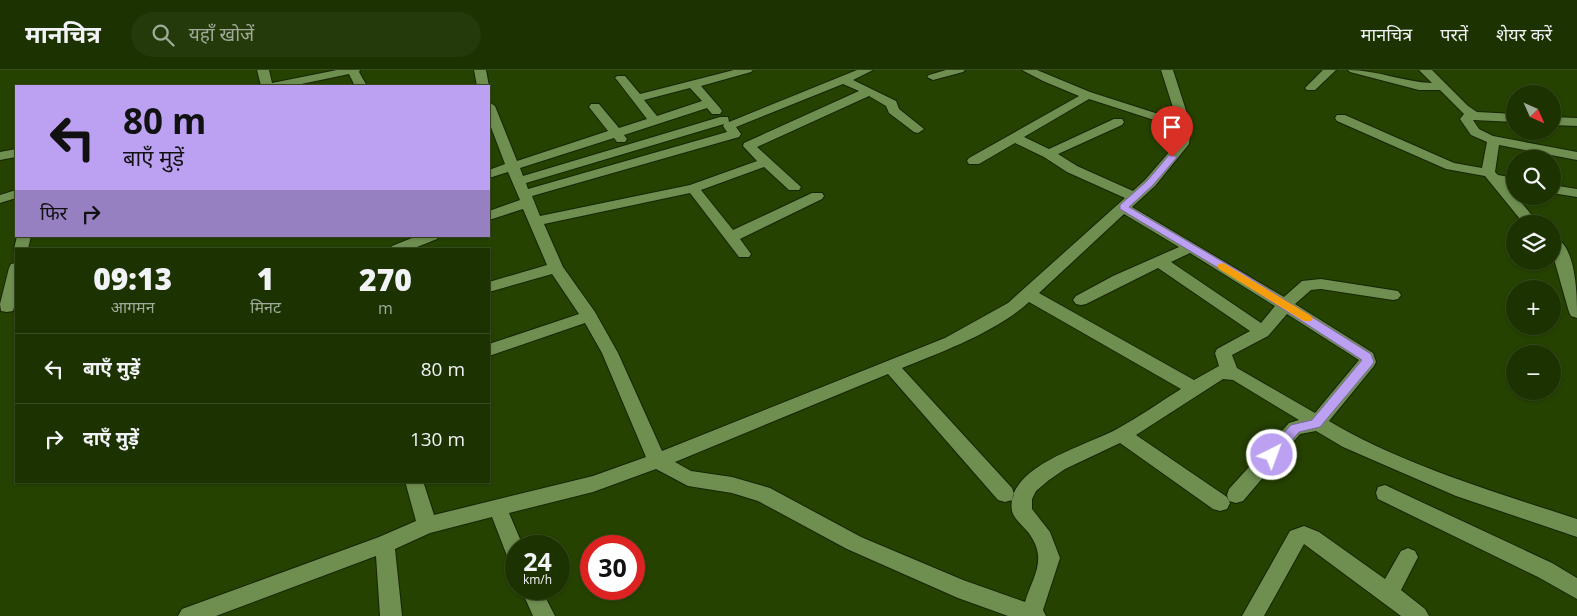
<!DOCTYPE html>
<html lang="hi">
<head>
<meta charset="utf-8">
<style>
  body { margin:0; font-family:"Open Sans","Noto Sans Devanagari",sans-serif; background:#253a0a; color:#f1f3f6; height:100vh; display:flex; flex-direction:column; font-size:19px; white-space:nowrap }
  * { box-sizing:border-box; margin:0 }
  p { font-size:16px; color:#a0aa99 }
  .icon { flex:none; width:28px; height:28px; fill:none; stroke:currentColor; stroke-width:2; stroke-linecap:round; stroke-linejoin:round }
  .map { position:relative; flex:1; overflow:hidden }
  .details { position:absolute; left:15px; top:178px; width:475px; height:235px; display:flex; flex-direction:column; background:#1c3200; border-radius:0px; box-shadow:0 1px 4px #0004,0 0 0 1px #3a4d22 }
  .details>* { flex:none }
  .top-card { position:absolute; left:15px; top:15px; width:475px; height:152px; border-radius:0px; box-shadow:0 1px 4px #0004,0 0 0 1px #3a4d22; background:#bca0f2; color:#111; overflow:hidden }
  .needle { width:32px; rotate:135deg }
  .fabs { position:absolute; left:1506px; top:15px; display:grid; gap:10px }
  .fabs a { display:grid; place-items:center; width:55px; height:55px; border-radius:50%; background:#1c3200; box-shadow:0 1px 4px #0004,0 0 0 1px #3a4d22; font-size:25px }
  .speed { position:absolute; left:505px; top:465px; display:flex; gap:10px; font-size:25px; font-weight:700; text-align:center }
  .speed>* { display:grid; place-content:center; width:65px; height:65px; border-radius:50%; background:#1c3200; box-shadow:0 1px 4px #0004,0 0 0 1px #3a4d22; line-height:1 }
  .speed small { font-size:12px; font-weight:400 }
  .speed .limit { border:8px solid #d22; background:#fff; color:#111 }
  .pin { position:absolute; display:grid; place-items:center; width:42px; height:42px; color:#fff; margin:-51px -21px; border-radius:50% 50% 50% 0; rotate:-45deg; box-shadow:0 0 5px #0007 }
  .pin .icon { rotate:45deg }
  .me { position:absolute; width:55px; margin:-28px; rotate:42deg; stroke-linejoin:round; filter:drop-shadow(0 0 4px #0008) }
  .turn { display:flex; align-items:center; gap:18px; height:105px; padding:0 25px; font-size:22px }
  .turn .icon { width:65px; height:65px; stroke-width:2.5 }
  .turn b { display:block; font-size:35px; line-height:42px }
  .then { display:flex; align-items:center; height:48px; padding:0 25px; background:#0003; gap:10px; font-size:19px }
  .eta { display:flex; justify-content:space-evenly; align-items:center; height:85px; text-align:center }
  .eta b { font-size:30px; font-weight:800; line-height:35px }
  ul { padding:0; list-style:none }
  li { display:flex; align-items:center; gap:15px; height:70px; padding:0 25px; border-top:1px solid #3a4d22 }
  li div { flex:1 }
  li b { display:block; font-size:19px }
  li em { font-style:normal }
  header { display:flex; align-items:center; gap:30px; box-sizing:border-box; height:70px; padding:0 25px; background:#1c3200; border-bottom:1px solid #3a4d22 }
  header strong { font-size:24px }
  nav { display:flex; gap:28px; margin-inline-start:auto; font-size:18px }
  .search { width:350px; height:45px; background:#253a0a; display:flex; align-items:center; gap:12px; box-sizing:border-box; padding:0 18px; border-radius:28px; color:#a0aa99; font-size:19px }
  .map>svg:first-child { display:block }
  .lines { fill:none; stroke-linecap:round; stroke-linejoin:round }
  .minor-casing { stroke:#162505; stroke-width:2 }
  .minor { fill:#6f8f51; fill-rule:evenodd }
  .route { fill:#bca0f2; stroke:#7a689d }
  .slow { fill:#f59e0b }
</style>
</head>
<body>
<header>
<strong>मानचित्र</strong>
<div class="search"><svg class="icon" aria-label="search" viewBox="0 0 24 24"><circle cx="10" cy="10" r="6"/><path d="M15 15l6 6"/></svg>यहाँ खोजें</div>
<nav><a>मानचित्र</a><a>परतें</a><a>शेयर करें</a></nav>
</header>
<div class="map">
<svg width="1577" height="546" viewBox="0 0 1577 546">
  <rect width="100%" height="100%" fill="#264200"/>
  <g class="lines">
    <defs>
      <g id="minor">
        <polygon points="257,0 269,0 272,13 337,0 360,0 359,2 367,16 355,16 349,4 292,16 261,16"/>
        <polygon points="474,0 486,0 489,16 477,16"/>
        <path d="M734 0H753L751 2 701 16 720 38 722 41 720 44H712L707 38 624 65 627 69 625 72H617L614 68 520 98 523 106 720 47H728L729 52 857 0H873L853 10 896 31 899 39 924 59 918 63 914 62 889 43 886 36 869 26 757 77 801 117 799 120H789L764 97 701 120 733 160 812 123H822L824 126 822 129 740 169 751 184 749 187H739L690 123 544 154 563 197 595 242 618 283 662 381 945 268 1008 233 1125 128 1067 102 1044 87 1015 73 979 94H969L967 91 969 88 1079 26 1043 11 1022 0H1037L1090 22 1177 50 1161 0H1173L1191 56 1189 74 1155 116 1132 137 1284 227 1302 211 1321 209 1398 221 1401 225 1398 229 1393 230 1321 219 1311 220 1295 234 1373 283 1376 292 1374 296 1329 351C1403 395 1495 422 1577 449V467L1456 426 1343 377 1316 361 1300 364 1243 431 1236 433 1229 431 1227 425 1229 419 1289 353 1299 350 1233 310 1223 309 1136 365 1227 427 1230 433 1227 439 1220 441 1213 439 1120 373 1065 399 1049 410 1036 421 1032 429V439L1050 462 1060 488 1043 540 1046 546H1008L958 528 847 479 758 431 732 423 688 416 656 399 593 422 509 443 523 476H516V494L509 491 492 447 430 463 395 479 402 546H380L376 486 216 546H178L182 539 379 467 416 451 405 411H423L434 445 593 406 646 387 602 283 585 253 489 286V274L579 244 552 204 489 222V212L547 195 523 139 489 150V141L520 130 508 102 489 108V100L505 94 489 52V32L495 36 517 91 608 61 589 37 591 34H599L619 58 647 49 617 10 615 8 617 6H625L640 24ZM843 14 859 21 744 73 743 76 757 91 690 115 540 146 532 126 739 67 741 64 736 57ZM690 18 702 31 657 46 644 30ZM1089 29 1179 58 1177 73 1145 110 1133 121 1077 96 1058 84 1122 55 1124 52 1122 49H1114L1049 79 1024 67ZM724 54 723 56 727 62 528 119 526 113ZM1124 144 1179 177 1113 206 1076 226 1073 230 1076 234 1081 235 1086 234 1158 198 1250 261 1217 279 1215 283 1219 296 1194 310 1039 223ZM1190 183 1275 236 1261 253 1171 192ZM1029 232 1181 319C1160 332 1139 347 1117 359 1089 375 1004 396 1012 441 1014 449 1023 456 1028 462 1048 489 1034 504 1025 532L963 510 861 467 770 418 732 407 691 401 675 392 888 304 998 430 1005 432 1012 430 1014 424 1012 418 902 298C942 282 998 261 1029 232ZM1287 244 1359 290 1315 343 1237 298 1232 285 1268 266Z"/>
        <polygon points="946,0 965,0 963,2 933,10 927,7 929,5"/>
        <polygon points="1323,0 1336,0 1315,20 1307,20 1305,18"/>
        <path d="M1348 0C1378 0 1403 12 1432 13L1419 0H1432L1468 36 1477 42 1515 44V52L1473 50 1479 59 1493 66 1577 82V90L1499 75 1495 102 1498 105 1515 108V116L1506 114 1539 154H1524L1485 106 1446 99 1337 51 1335 48 1337 45H1345L1454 93 1482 98 1487 72 1471 65 1460 49 1464 44 1440 20H1419L1350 2Z"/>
        <polygon points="1552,47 1577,48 1577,56 1552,55"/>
        <polygon points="16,79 16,87 0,90 0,82"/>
        <polygon points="1552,115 1577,119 1577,127 1552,123"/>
        <polygon points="16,120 16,128 0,133 0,125"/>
        <polygon points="17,166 31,166 28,179 16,179 16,182 14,179"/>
        <polygon points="417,166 439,166 437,169 412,179 390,179 392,176"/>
        <path d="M1552 166C1577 173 1577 227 1577 248L1571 246 1569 242 1552 182Z"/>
        <polygon points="16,193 16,230 13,241 7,242 1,241 0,234 9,198 11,194"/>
        <polygon points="1385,415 1552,493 1577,508 1577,529 1538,507 1378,429 1376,423 1378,417"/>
        <polygon points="1304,456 1319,462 1385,509 1401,481 1408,478 1415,481 1418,487 1401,520 1425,539 1429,546 1401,546 1304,474 1264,546 1242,546 1290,461"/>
        <polygon points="521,519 541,519 555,546 533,546"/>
      </g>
    </defs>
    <use href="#minor" class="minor-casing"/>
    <use href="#minor" class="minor"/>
  </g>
  <polygon class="route" points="1169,85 1172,85 1177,87 1153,115 1129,137 1242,203 1371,284 1374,292 1372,295 1320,357 1299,362 1276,389 1272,390 1267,389 1265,385 1267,381 1291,355 1312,350 1362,290 1235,208 1120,139 1120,135 1147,111"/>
  <polygon class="slow" points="1223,193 1311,246 1313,249 1311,251 1304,251 1219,199 1217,196 1219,194"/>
</svg>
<div class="fabs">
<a><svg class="needle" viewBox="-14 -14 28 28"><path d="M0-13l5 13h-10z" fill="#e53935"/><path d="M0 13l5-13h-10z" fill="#a0aa99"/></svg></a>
<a><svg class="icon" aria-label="search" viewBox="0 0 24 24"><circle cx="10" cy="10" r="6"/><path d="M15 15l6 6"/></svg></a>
<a><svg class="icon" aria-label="layers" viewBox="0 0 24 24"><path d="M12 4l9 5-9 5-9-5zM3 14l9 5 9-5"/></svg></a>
<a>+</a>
<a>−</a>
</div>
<div class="speed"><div>24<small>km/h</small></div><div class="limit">30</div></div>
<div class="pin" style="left:1172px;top:87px;background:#d93025"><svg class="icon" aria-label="arrive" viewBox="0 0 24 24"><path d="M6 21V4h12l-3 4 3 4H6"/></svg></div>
<svg class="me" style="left:1272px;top:385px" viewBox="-20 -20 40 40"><circle r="17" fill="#bca0f2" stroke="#fff" stroke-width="3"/><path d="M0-11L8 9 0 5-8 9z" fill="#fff"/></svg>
<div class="top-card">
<div class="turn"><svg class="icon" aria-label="left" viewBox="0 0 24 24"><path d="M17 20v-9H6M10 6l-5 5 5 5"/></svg><div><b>80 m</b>बाएँ मुड़ें</div></div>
<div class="then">फिर<svg class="icon" aria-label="right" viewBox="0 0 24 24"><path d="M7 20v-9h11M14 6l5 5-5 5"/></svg></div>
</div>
<section class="details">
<div class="eta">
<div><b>09:13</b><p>आगमन</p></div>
<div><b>1</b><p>मिनट</p></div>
<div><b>270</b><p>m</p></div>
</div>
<ul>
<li><svg class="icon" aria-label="left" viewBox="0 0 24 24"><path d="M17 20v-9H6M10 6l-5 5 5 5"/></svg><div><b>बाएँ मुड़ें</b></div><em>80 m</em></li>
<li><svg class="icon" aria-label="right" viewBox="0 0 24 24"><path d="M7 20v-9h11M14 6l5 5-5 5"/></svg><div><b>दाएँ मुड़ें</b></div><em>130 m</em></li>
</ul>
</section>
</div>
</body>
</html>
